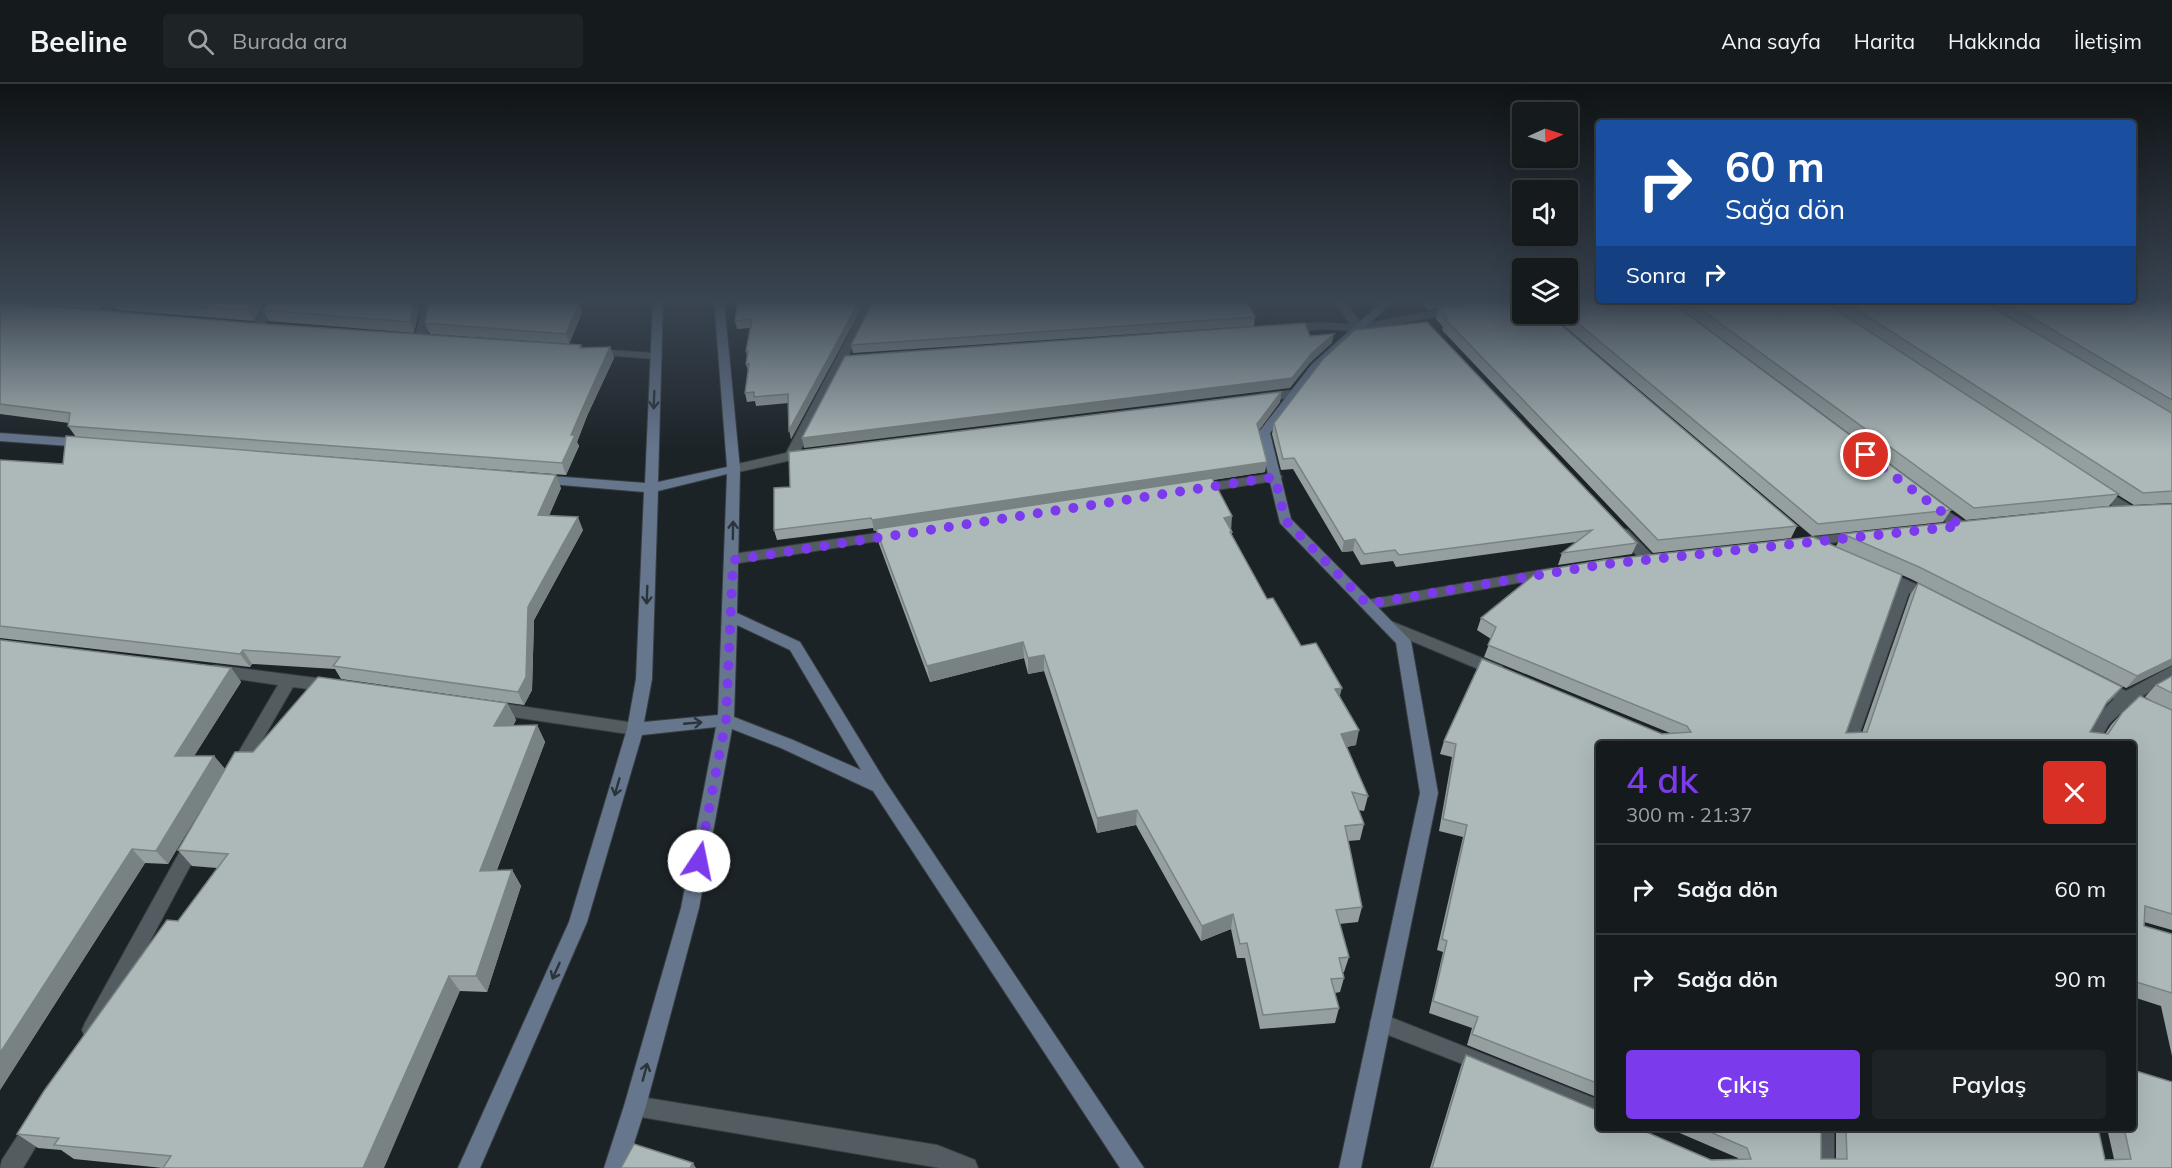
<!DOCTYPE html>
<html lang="tr">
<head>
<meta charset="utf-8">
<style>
  body { margin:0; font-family:Mulish,sans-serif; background:#1e2326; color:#f1f3f6; height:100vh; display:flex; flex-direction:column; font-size:22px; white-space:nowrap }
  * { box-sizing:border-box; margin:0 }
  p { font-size:20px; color:#9da1a4 }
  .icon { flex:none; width:33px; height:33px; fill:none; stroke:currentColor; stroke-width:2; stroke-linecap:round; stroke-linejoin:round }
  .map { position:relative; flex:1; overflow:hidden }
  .drawer { position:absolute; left:1596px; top:657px; width:540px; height:390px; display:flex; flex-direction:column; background:#151a1d; border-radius:6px; box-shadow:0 6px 24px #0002,0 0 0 2px #34383b }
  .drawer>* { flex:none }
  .top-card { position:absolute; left:1596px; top:36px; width:540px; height:183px; border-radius:6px; box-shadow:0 6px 24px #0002,0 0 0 2px #34383b; background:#1a4fa0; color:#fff; overflow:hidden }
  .needle { width:39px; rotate:87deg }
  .tools { position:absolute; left:1512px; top:18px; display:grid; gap:12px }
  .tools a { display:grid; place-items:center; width:66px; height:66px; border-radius:6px; background:#151a1d; box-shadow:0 6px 24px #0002,0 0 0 2px #34383b; font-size:30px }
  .pin { position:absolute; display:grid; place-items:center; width:51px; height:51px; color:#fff; margin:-26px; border:3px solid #fff; border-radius:50%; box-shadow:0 2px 6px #0007 }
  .me { position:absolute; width:66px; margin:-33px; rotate:11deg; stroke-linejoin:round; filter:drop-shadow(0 0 4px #0008) }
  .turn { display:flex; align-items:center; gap:21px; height:126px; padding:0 30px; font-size:27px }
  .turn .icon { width:78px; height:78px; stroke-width:2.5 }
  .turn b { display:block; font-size:42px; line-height:51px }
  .then { display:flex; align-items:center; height:57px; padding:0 30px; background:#0003; gap:12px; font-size:22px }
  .round { display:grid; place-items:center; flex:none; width:63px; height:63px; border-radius:6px; background:#1e2326 }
  .head { display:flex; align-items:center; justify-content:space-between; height:102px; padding:0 30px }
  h1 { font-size:36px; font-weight:600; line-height:45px; color:#7c3aed }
  .primary-button { display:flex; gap:12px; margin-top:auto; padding:12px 30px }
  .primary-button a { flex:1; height:69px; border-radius:6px; background:#7c3aed; color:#fff; font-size:24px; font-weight:600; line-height:69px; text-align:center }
  .primary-button a+a { background:#1e2326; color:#f1f3f6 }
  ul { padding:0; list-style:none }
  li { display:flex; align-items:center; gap:18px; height:90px; padding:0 30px; border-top:2px solid #34383b }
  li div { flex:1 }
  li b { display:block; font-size:22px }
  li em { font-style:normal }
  header { display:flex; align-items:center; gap:36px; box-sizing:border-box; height:84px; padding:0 30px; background:#151a1d; border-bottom:2px solid #34383b }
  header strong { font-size:28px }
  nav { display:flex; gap:33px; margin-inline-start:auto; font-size:21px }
  .search { width:420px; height:54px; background:#1e2326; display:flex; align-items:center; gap:15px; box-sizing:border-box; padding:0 21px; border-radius:6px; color:#9da1a4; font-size:22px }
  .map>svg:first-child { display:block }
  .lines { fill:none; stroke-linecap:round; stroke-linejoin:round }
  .street-casing { stroke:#373e41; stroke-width:2 }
  .secondary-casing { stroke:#373e41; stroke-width:2 }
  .street { fill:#535c61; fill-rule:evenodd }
  .secondary { fill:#66768d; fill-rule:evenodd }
  .wall { fill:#959f9f }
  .shaded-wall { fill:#798282 }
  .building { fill:#adb9b9; stroke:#798282; stroke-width:1.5 }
  .oneway { stroke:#2b343b }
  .route { stroke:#7c3aed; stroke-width:10; stroke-dasharray:0 18 }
</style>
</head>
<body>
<header>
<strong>Beeline</strong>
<div class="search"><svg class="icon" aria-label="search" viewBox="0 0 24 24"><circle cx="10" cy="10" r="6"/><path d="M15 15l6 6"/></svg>Burada ara</div>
<nav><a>Ana sayfa</a><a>Harita</a><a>Hakkında</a><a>İletişim</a></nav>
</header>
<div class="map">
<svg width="2172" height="1084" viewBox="0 0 2172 1084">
  <rect width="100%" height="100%" fill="#1c2327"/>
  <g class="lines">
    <defs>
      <g id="street">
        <polygon points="108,216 118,216 110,231 106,232 101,229"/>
        <polygon points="268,216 278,216 261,246 253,246 251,244"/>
        <polygon points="423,216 433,216 427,255 421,258 415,255"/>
        <polygon points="867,216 877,216 796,375 734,389 729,388 728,385 729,382 786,369"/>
        <path d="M1333 216H1343L1362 240 1457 223 1462 226 1457 229 1359 247 1324 245 1288 248 1282 245C1295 236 1334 239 1350 240Z"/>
        <polygon points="592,265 656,269 662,272 656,275 588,270 588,266"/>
        <polygon points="1292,306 1298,310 1296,313 1260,318 1254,314 1260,310"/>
        <polygon points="1275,389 1280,390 1282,393 1280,396 1198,409 1191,405 1198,401"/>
        <polygon points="2097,401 2135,424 2137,427 2135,430 2125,430 2092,408 2090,405 2092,402"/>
        <polygon points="1932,417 1966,439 1968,442 1966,445 1956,445 1927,424 1925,421"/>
        <polygon points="1623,445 1628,446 1653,472 1655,475 1653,478 1643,478 1618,452 1616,449 1618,446"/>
        <polygon points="898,446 905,450 903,453 733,480 726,475 733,470"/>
        <polygon points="1861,448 1868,452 1866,455 1802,462 1795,458 1802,454"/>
        <polygon points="1552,484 1559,489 1557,492 1367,526 1360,521 1367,516"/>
        <polygon points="1882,485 1936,509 1938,513 1931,518 1909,509 1856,660 1840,660 1897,503 1877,493 1875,490 1877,487"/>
        <polygon points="1388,536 1502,582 1504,586 1502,590 1490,590 1383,545 1381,541"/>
        <polygon points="215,581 332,596 338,598 340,602 338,606 332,608 293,603 242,691 236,693 230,691 228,686 278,601 209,591 207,587 209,583"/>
        <polygon points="2172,582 2172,595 2139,614 2172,630 2172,643 2128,622 2109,640 2097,660 2081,660 2098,631 2114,615 2092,604 2090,600 2092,596 2104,596 2126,607"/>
        <polygon points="492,618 635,639 641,641 643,645 641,649 635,651 492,630 486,628 484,624 486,620"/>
        <polygon points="195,749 201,751 204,756 99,953 92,955 85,953 82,946 85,939 189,751"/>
        <polygon points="1380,929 1599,1016 1599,1038 1496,993 1373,945 1370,938 1373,931"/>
        <polygon points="635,1012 937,1061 975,1076 978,1084 940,1084 635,1032 627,1029 624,1022 627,1015"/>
        <polygon points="39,1028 47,1031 50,1039 23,1084 0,1084 2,1076 31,1031"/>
        <rect x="1812" y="1044" width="22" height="40"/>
      </g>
      <g id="secondary">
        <path d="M653 216H663L658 398 727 383 714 216H724L740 385 737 529 800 558 885 697 1144 1084H1120L873 707 781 664 732 645 699 824 646 1022 626 1084H604L624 1022 681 824 716 643 642 651 587 838 480 1084H458L569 838 627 645 636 595 644 408 538 399 531 395 538 391 645 399ZM727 390 718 631 644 638 652 595 658 407ZM737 541 790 566 861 686 793 656 734 633Z"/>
        <polygon points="1384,216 1395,216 1320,284 1270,349 1291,435 1411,557 1438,709 1361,1084 1339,1084 1420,709 1396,559 1280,439 1258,349 1312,280"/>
        <polygon points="0,349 84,355 90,359 84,363 0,357"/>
      </g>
    </defs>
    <use href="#street" class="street-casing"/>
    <use href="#secondary" class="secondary-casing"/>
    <use href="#street" class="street"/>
    <use href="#secondary" class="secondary"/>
  </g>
  <g class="wall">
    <polygon points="0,216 106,216 100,225 0,218"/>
    <polygon points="109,216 266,216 254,237 116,226"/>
    <polygon points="269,216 421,216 414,249 269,237 263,226"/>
    <polygon points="429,216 580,216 578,219 582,229 569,260 430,250 425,239"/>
    <polygon points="866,216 791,355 788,319 756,322 755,317 747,318 745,309 748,287 746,280 747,273 746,267 750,244 737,245 735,237"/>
    <polygon points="1420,216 1522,216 1797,442 1791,454 1653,469 1442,246 1443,243 1436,235 1438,224 1428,226"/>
    <polygon points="1669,216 2172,216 2172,419 2134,421 2118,411 2109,422 1966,436"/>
    <polygon points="0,218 251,239 581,261 582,264 610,263 614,274 587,332 577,358 579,362 566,391 76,353 68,342 69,339 0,330"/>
    <polygon points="1550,230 1568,230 1951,426 1943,438 1812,452"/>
    <polygon points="1255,233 1254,242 853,269 851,261"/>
    <polygon points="1281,308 1280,318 1259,346 1265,388 1213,396 1232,448 1232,451 1267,515 1301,562 1340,612 1356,661 1346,663 1368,712 1364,727 1358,726 1364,740 1360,756 1348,757 1362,823 1358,838 1339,840 1349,873 1344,888 1343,888 1344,894 1340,908 1335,909 1339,924 1335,939 1260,945 1245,874 1237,874 1231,845 1201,857 1136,741 1097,749 1044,587 1028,590 1024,574 930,598 879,460 877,446 874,447 873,444 777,456 774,446 790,403"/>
    <polygon points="1274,339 1637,459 1632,470 1558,481 1562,469 1576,458 1396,483 1393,477 1361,481 1353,467 1342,468 1293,385 1281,386 1272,350"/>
    <polygon points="0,376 63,380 561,404 549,432 583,446 534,536 532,606 524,621 341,595 335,585 252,580 250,583 0,554"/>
    <polygon points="2172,420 2172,581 2126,604 1911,495 1902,491 1846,649 1862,649 1910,511 1918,499 2111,616 2104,622 2090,648 2105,650 2111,641 2122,629 2161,622 2145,613 2156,601 2172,592 2172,846 2144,838 2144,842 2172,850 2172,972 2161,922 2133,913 2133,660 1599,660 1599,1014 1467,961 1472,944 1429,929 1443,868 1437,866 1463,753 1439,747 1452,673 1440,670 1444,657 1670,649 1484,573 1491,555 1477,546 1481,534 1836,462 1843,450"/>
    <polygon points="0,556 231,584 241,598 194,672 214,672 225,685 168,780 145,779 0,1006"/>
    <polygon points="507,619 516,636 513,642 537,641 545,658 497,786 512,786 521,802 487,908 460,907 163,1084 74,1075 61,1066 38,1064 17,1050 178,837 217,784 192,782 178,766 253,668"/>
    <polygon points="1466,971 1599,1044 1711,1076 1738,1075 1738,1074 1668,1044 1821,1044 1821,1075 1836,1075 1836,1044 2098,1044 2105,1076 2114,1075 2107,1044 2133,1044 2172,1084 1430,1084 1461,982"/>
  </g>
  <g class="shaded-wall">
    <polygon points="94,216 106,216 100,225"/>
    <polygon points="254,216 266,216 254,237 248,226"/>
    <polygon points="414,216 421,216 414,249 410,238"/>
    <polygon points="571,216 580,216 573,230 570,219"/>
    <polygon points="860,216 866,216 791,355 789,346"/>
    <polygon points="1430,216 1512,216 1428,226"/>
    <polygon points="579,219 582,229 569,260 566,250"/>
    <polygon points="1334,250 1332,259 1310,279 1290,304 804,364 802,354 1312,269"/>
    <polygon points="610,263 614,274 587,332 577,358 579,362 566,391 562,379 571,351 584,321"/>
    <polygon points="1281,308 1280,318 1256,350 1257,340"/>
    <polygon points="1267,378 1265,388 874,447 872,436"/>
    <polygon points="556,391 561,404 543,445 538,431"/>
    <polygon points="1232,432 1231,448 1224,434"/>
    <polygon points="578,433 583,446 534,536 532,606 524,621 518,608 528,523"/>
    <polygon points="1355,455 1353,467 1342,468 1344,457"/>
    <polygon points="1023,558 1024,574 930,598 927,582"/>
    <polygon points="243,566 252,580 250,583 240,570"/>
    <polygon points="1044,571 1044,587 1028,590 1028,574"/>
    <polygon points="2172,575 2172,581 2126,604 2137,592"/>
    <polygon points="231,584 241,598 186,685 175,672"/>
    <polygon points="2122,603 2111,616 2096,630 2107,618"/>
    <polygon points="1342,604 1338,619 1335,605"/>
    <polygon points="507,619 516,636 503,659 494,642"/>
    <polygon points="537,641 545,658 490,803 480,787"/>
    <polygon points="1359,646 1356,661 1337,665 1341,650"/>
    <polygon points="214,672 225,685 168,780 156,767"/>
    <polygon points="1137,726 1136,741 1097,749 1097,734"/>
    <polygon points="132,765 145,779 0,1006 0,969"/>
    <polygon points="512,786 521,802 487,908 476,892"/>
    <polygon points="1233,830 1231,845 1201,857 1202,842"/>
    <polygon points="449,892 460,907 384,1084 363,1084"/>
    <polygon points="693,1079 696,1084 690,1084"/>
  </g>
  <g class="building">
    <polygon points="112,216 254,216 248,226"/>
    <polygon points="269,216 414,216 410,238 263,226"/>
    <polygon points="429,216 571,216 570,219 579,219 566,250 425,239"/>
    <polygon points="738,216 860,216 789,346 788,310 754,313 754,308 745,309 749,280 746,280 748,267 746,267 752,235 735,237"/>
    <polygon points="874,216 1246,216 1255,233 851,261"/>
    <polygon points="1494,216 1522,216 1522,230 1548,230 1797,442 1658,456 1445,235 1448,235 1438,224"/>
    <polygon points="1568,216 1668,216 1951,426 1818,440 1567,230 1568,230"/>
    <polygon points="1688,216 1821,216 2119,410 1974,424"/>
    <polygon points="1842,216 1980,216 2172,329 2172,407 2143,409"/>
    <polygon points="2002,216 2161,216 2172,221 2172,316"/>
    <polygon points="0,218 251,239 581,261 580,264 610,263 584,321 571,351 575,351 562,379 68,342 70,329 0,320"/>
    <polygon points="1427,238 1637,459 1562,469 1592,446 1399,471 1395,466 1364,470 1355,455 1344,457 1294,374 1283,375 1274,339 1323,275 1355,246"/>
    <polygon points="1305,239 1310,252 1334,250 1312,269 1292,294 802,354 845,272"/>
    <polygon points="1281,308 1257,340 1267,378 872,436 871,434 774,446 774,404 790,403 789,368"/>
    <polygon points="66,352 556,391 538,431 578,433 528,523 526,593 518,608 333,582 340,573 243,566 240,570 0,542 0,376 63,380"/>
    <polygon points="1212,394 1232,432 1224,434 1232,448 1230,448 1267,515 1273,514 1301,562 1316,559 1342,604 1335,605 1359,646 1341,650 1368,712 1352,708 1364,740 1345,742 1362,823 1336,826 1349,873 1339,874 1344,894 1331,895 1339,924 1263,931 1247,859 1240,860 1233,830 1202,842 1137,726 1097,734 1044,571 1028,574 1023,558 927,582 876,445"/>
    <polygon points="2172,420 2172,575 2137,592 1919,483 1843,450 2101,423"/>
    <polygon points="1813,453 1902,491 1846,649 1867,648 1918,499 2122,603 2107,618 2090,648 2108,650 2122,629 2140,612 2172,626 2172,830 2145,822 2144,842 2172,850 2172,909 2133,897 2133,660 1599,660 1599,1000 1472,950 1478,933 1433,917 1447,857 1442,855 1467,741 1443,735 1456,660 1444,657 1482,575 1662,650 1691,648 1687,642 1488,561 1496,543 1481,534 1539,487 1604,476"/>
    <polygon points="0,556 231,584 175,672 214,672 156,767 132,765 0,969"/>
    <polygon points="2172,592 2172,609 2156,601"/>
    <polygon points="318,593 507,619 494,642 537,641 480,787 512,786 476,892 449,892 363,1084 163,1084 171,1072 54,1061 59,1054 17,1050 44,1007 167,836 178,837 228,770 178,766 235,668 253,668"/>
    <polygon points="1466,971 1599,1027 1599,1044 1637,1044 1711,1076 1751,1075 1747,1064 1701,1044 1821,1044 1821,1075 1847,1075 1846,1044 2098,1044 2105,1076 2131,1075 2124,1044 2133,1044 2133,986 2172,998 2172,1084 1432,1084"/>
    <polygon points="634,1060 693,1079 690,1084 621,1084"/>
  </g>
  <defs><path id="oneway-shaft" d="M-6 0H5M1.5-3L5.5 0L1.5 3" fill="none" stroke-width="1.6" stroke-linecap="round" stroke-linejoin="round" transform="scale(1.5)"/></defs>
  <g class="oneway">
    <use href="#oneway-shaft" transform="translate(654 316) rotate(92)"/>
    <use href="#oneway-shaft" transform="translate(733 446) rotate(-89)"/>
    <use href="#oneway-shaft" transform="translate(647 511) rotate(92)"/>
    <use href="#oneway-shaft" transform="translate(693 639) rotate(-5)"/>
    <use href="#oneway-shaft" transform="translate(617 703) rotate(106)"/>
    <use href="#oneway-shaft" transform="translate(556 887) rotate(114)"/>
    <use href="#oneway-shaft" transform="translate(645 988) rotate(-75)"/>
  </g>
  <linearGradient id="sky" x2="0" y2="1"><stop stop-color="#0f1315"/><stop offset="0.59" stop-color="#3a4552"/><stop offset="1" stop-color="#3a4552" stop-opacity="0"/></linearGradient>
  <rect width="2172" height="367" fill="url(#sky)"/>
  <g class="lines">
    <polyline class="route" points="699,777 726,636 733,476 1275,393 1285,436 1367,520 1599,481 1961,442 1866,371"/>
  </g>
</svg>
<div class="tools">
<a><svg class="needle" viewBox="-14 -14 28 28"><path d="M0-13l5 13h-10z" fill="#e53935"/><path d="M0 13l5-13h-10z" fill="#9da1a4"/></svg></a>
<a><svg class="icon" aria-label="sound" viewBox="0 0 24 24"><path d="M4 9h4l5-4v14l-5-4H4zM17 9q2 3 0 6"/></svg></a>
<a><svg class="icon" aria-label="layers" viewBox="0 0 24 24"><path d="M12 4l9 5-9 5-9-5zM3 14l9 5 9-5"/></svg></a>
</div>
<div class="pin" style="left:1866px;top:371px;background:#d93025"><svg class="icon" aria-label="arrive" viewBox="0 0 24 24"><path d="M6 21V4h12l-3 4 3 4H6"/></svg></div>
<svg class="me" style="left:699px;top:777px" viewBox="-20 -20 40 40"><circle r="19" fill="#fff"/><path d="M0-13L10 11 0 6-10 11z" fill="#7c3aed"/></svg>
<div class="top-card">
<div class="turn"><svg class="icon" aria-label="right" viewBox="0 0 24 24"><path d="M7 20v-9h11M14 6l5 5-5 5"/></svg><div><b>60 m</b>Sağa dön</div></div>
<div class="then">Sonra<svg class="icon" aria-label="right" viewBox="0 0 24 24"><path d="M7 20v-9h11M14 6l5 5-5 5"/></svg></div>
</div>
<section class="drawer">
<div class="head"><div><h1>4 dk</h1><p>300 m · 21:37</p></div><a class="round" style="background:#d93025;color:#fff"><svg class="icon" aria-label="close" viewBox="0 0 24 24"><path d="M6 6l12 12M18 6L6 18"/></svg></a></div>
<ul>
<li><svg class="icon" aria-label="right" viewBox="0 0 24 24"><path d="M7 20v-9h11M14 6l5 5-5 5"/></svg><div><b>Sağa dön</b></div><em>60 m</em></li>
<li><svg class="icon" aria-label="right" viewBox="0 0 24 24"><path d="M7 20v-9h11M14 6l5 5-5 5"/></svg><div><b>Sağa dön</b></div><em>90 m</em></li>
</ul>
<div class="primary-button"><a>Çıkış</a><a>Paylaş</a></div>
</section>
</div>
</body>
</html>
